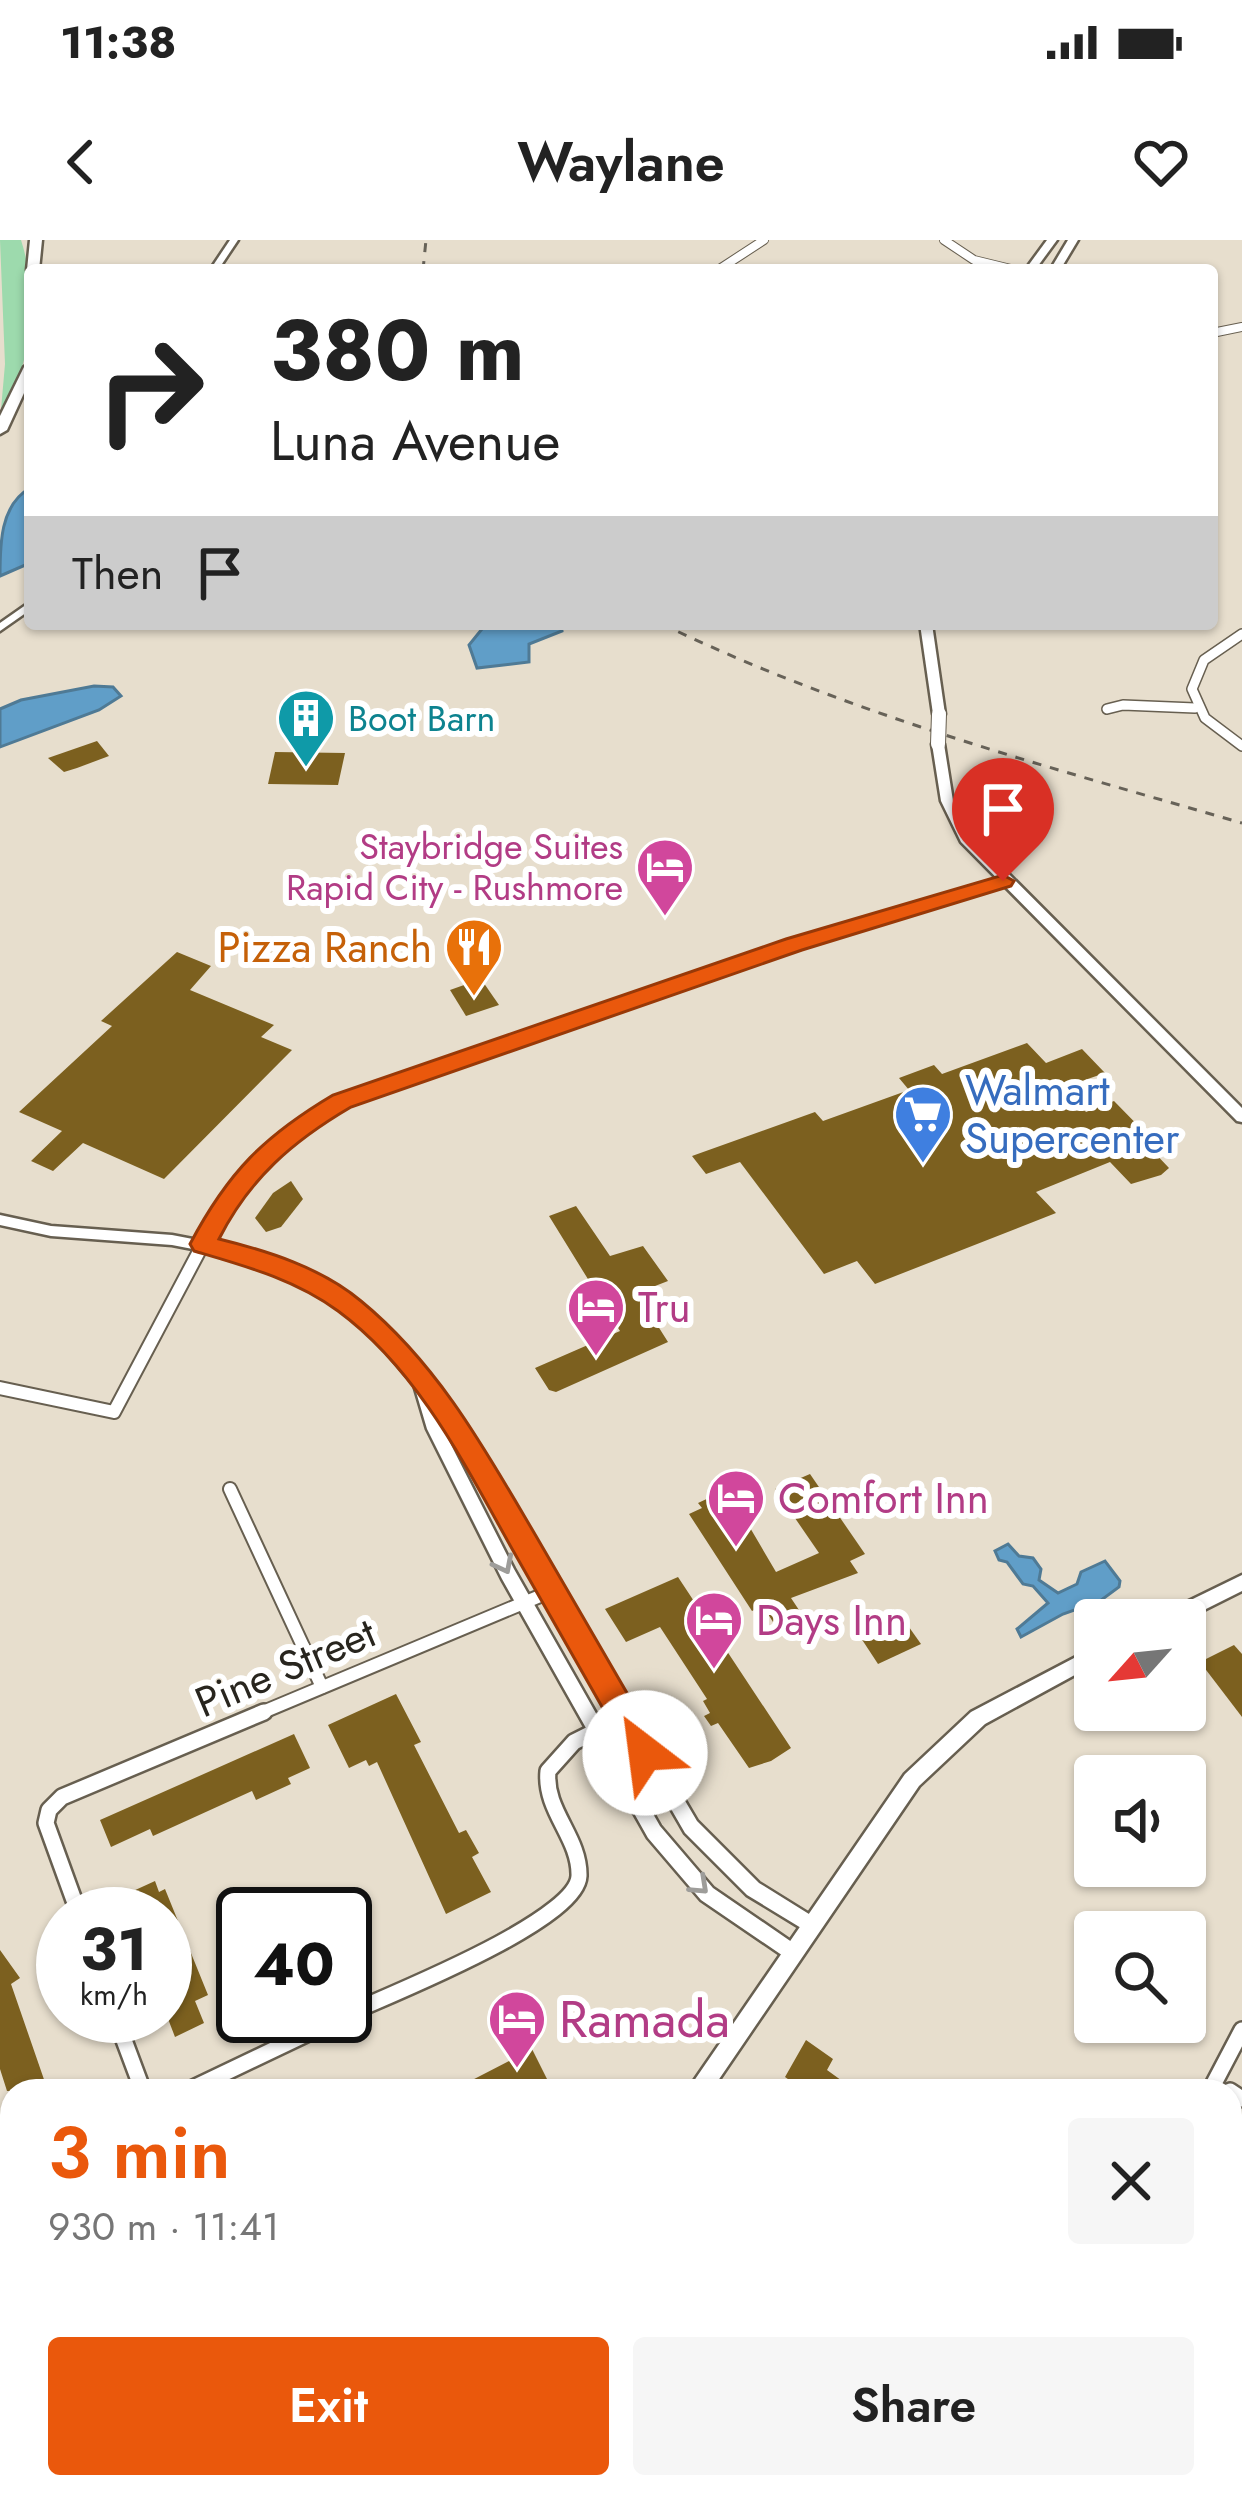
<!DOCTYPE html>
<html lang="en">
<head>
<meta charset="utf-8">
<style>
  body { margin:0; font-family:Jost,sans-serif; background:#f6f6f6; color:#222; height:100vh; display:flex; flex-direction:column; font-size:45px; white-space:nowrap }
  * { box-sizing:border-box; margin:0 }
  p { font-size:39px; color:#767676 }
  .icon { flex:none; width:66px; height:66px; fill:none; stroke:currentColor; stroke-width:2; stroke-linecap:round; stroke-linejoin:round }
  .map { position:relative; flex:1; overflow:hidden }
  .sheet { position:absolute; left:0px; top:1839px; width:1242px; height:420px; display:flex; flex-direction:column; background:#fff; border-radius:36px 36px 0 0; box-shadow:0 3px 9px #0004 }
  .sheet>* { flex:none }
  .top-card { position:absolute; left:24px; top:24px; width:1194px; height:366px; border-radius:12px; box-shadow:0 3px 9px #0004; background:#fff; color:#222; overflow:hidden }
  .needle { width:78px; rotate:243deg }
  .controls { position:absolute; left:1074px; top:1359px; display:grid; gap:24px }
  .controls a { display:grid; place-items:center; width:132px; height:132px; border-radius:12px; background:#fff; box-shadow:0 3px 9px #0004; font-size:60px }
  .speed { position:absolute; left:36px; top:1647px; display:flex; gap:24px; font-size:60px; font-weight:700; text-align:center }
  .speed>* { display:grid; place-content:center; width:156px; height:156px; border-radius:50%; background:#fff; box-shadow:0 3px 9px #0004; line-height:1 }
  .speed small { font-size:30px; font-weight:400 }
  .speed .limit { border:6px solid #111; border-radius:18px; background:#fff; color:#111 }
  .pin { position:absolute; display:grid; place-items:center; width:102px; height:102px; color:#fff; margin:-123px -51px; border-radius:50% 50% 50% 0; rotate:-45deg; box-shadow:0 0 12px #0007 }
  .pin .icon { rotate:45deg }
  .me { position:absolute; width:132px; margin:-66px; rotate:330deg; stroke-linejoin:round; filter:drop-shadow(0 0 9px #0008) }
  .turn { display:flex; align-items:center; gap:42px; height:252px; padding:0 48px; font-size:54px }
  .turn .icon { width:156px; height:156px; stroke-width:2.5 }
  .turn b { display:block; font-size:84px; line-height:102px }
  .then { display:flex; align-items:center; height:114px; padding:0 48px; background:#0003; gap:24px; font-size:45px }
  .round { display:grid; place-items:center; flex:none; width:126px; height:126px; border-radius:12px; background:#f6f6f6 }
  .head { display:flex; align-items:center; justify-content:space-between; height:204px; padding:0 48px }
  h1 { font-size:72px; font-weight:600; line-height:90px; color:#ea580c }
  .primary-button { display:flex; gap:24px; margin-top:auto; padding:24px 48px }
  .primary-button a { flex:1; height:138px; border-radius:12px; background:#ea580c; color:#fff; font-size:48px; font-weight:600; line-height:138px; text-align:center }
  .primary-button a+a { background:#f6f6f6; color:#222 }
  .status { display:flex; justify-content:space-between; align-items:center; height:84px; padding:0 60px; background:#fff; direction:ltr }
  .status svg { height:33px; fill:currentColor }
  header { display:flex; justify-content:space-between; align-items:center; height:156px; padding:0 48px; background:#fff; font-size:54px; font-weight:600 }
  .map>svg:first-child { display:block }
  .green { fill:#9ddaad }
  .water { fill:#609ec8; stroke:#4f7a95; stroke-width:3 }
  .building { fill:#7c601f }
  .lines { fill:none; stroke-linecap:round; stroke-linejoin:round }
  .minor-far3-casing { stroke:#675f50; stroke-width:10 }
  .minor-far2-casing { stroke:#675f50; stroke-width:12 }
  .minor-far1-casing { stroke:#675f50; stroke-width:16 }
  .minor-casing { stroke:#675f50; stroke-width:20 }
  .tertiary-casing { stroke:#675f50; stroke-width:5 }
  .secondary-casing { stroke:#675f50; stroke-width:5 }
  .motorway-casing { stroke:#675f50; stroke-width:5 }
  .minor-far3 { stroke:#fff; stroke-width:8 }
  .minor-far2 { stroke:#fff; stroke-width:9 }
  .minor-far1 { stroke:#fff; stroke-width:12 }
  .minor { stroke:#fff; stroke-width:15 }
  .tertiary { fill:#fff; fill-rule:evenodd }
  .secondary { fill:#fff; fill-rule:evenodd }
  .motorway { fill:#fff; fill-rule:evenodd }
  .rail { stroke:#676258; stroke-width:3; stroke-dasharray:9 9; stroke-linecap:butt }
  .secondary-bridge-casing { stroke:#675f50; stroke-width:16; stroke-linecap:butt }
  .secondary-bridge { stroke:#fff; stroke-width:14 }
  .oneway { stroke:#9e9d9a }
  .route { fill:#ea580c; stroke:#983908; stroke-width:3 }
  .labels { text-anchor:middle; stroke-width:12; stroke-linejoin:round; paint-order:stroke }
  .far-culture-label { font-size:36px; fill:#0d838f; stroke:#fff; text-anchor:start }
  .far-hotel-label { font-size:36px; fill:#b23c85; stroke:#fff; text-anchor:end }
  .food-label { font-size:42px; fill:#c56008; stroke:#fff; text-anchor:end }
  .shop-label { font-size:42px; fill:#366cbe; stroke:#fff; text-anchor:start }
  .hotel-label { font-size:42px; fill:#b23c85; stroke:#fff; text-anchor:start }
  .street-label { font-size:42px; fill:#28251e; stroke:#fff }
  .near-hotel-label { font-size:51px; fill:#b23c85; stroke:#fff; text-anchor:start }
</style>
</head>
<body>
<div class="status"><b>11:38</b><svg viewBox="0 0 49 12"><path d="M0 12V9h3v3zM5 12V6h3v6zM10 12V3h3v9zM15 12V0h3v12zM26 1h20v11H26zM47 4h2v5h-2z"/></svg></div>
<header><svg class="icon" aria-label="back" viewBox="0 0 24 24"><path d="M15 5l-7 7 7 7"/></svg>Waylane<svg class="icon" aria-label="heart" viewBox="0 0 24 24"><path d="M12 20l-8-8c-3-5 5-10 8-4 3-6 11-1 8 4z"/></svg></header>
<div class="map">
<svg width="1242" height="2259" viewBox="0 0 1242 2259">
  <rect width="100%" height="100%" fill="#e7decd"/>
  <path class="green" d="M0 0H21C41 63 30 125 0 181L5 124Z"/>
  <g class="water">
    <path d="M30 248V323L0 336C0 305 0 265 30 248Z"/>
    <polygon points="486,384 561,384 562,391 529,404 529,422 477,428 469,405"/>
    <polygon points="94,446 113,447 121,456 99,470 0,507 0,469 21,460"/>
    <polygon points="1008,1304 1019,1316 1033,1318 1041,1329 1039,1340 1058,1353 1077,1344 1081,1332 1105,1321 1120,1341 1119,1347 1100,1361 1063,1374 1021,1397 1017,1389 1048,1363 1033,1346 1023,1344 1007,1322 999,1320 995,1311"/>
  </g>
  <g class="building">
    <polygon points="97,501 109,516 77,528 64,532 48,518"/>
    <polygon points="275,512 345,513 338,545 268,544"/>
    <polygon points="177,712 211,726 190,750 274,785 261,797 292,810 164,939 83,903 53,931 31,921 62,891 19,872 112,786 101,781"/>
    <polygon points="481,739 499,765 466,776 450,750"/>
    <polygon points="1027,803 1046,823 1082,809 1105,833 1079,842 1086,850 1071,855 1086,872 1114,861 1158,906 1151,909 1169,928 1161,935 1131,944 1110,922 1036,952 1056,973 875,1044 857,1021 824,1034 740,922 706,934 692,916 815,872 823,881 909,850 899,838 934,825 942,834"/>
    <polygon points="291,941 303,959 281,987 266,992 255,978 273,953"/>
    <polygon points="576,966 610,1016 643,1006 668,1041 637,1053 668,1102 556,1152 549,1150 535,1128 620,1091 549,976"/>
    <polygon points="810,1234 865,1314 850,1321 858,1333 791,1358 799,1370 773,1382 763,1366 752,1371 689,1274 702,1268 698,1263 713,1256 717,1263 732,1257 776,1332 819,1313 775,1249"/>
    <polygon points="678,1337 791,1508 771,1521 749,1528 718,1483 711,1486 704,1476 710,1473 703,1461 707,1459 660,1387 626,1402 605,1369"/>
    <polygon points="899,1373 921,1404 878,1424 857,1392"/>
    <polygon points="1234,1405 1242,1414 1242,1477 1200,1422"/>
    <polygon points="396,1454 421,1502 414,1505 459,1593 466,1590 479,1613 472,1617 491,1652 446,1674 377,1522 369,1526 366,1520 349,1528 328,1485"/>
    <polygon points="294,1494 310,1528 288,1538 291,1544 256,1560 252,1551 153,1596 150,1589 111,1607 100,1580"/>
    <polygon points="155,1641 159,1652 165,1649 208,1755 195,1761 204,1783 175,1797 165,1771 165,1674 127,1674 120,1657"/>
    <polygon points="0,1710 20,1738 11,1744 48,1851 7,1851 0,1829"/>
    <polygon points="806,1800 833,1819 827,1830 856,1851 805,1851 785,1837"/>
    <polygon points="532,1809 553,1851 451,1851"/>
  </g>
  <g class="lines">
    <defs>
      <g id="minor-far3">
        <polyline points="944,0 974,20 1015,30"/>
        <polyline points="718,30 764,0"/>
        <polyline points="1212,93 1242,87"/>
      </g>
      <g id="minor-far2">
        <polyline points="1242,394 1204,420 1192,449 1205,478 1242,506"/>
        <polyline points="1107,469 1123,465 1195,468"/>
      </g>
      <g id="minor-far1">
        <polyline points="0,1148 114,1172 203,1004"/>
        <polyline points="230,1249 322,1447"/>
        <polyline points="256,1475 552,1351"/>
      </g>
      <g id="minor">
        <polyline points="79,1674 46,1583 49,1570 62,1557 264,1472"/>
        <path d="M345 1775C389 1755 577 1681 579 1636 580 1597 544 1571 548 1531L574 1502 624 1477"/>
        <polyline points="115,1776 143,1851"/>
        <polyline points="187,1851 344,1776"/>
        <polyline points="1210,1851 1242,1790"/>
        <polyline points="1230,1851 1242,1859"/>
      </g>
      <g id="tertiary">
        <polygon points="230,0 238,0 218,30 210,30"/>
        <polygon points="30,362 30,370 0,391 0,383"/>
        <path d="M1003 637 1009 641 1007 644 749 724 347 864C288 899 244 941 211 1002L236 1007 300 1029 372 1076 460 1179 697 1581 759 1643 817 1679 820 1685 817 1691 811 1694 747 1655 685 1593 450 1187 438 1173 443 1189 514 1329 660 1586 713 1648 799 1707 801 1713 799 1719 792 1722 701 1660 648 1598 502 1339 427 1189 414 1145 362 1084 290 1037 234 1017 172 1005 51 996 0 985V975L51 986 172 995 198 1000C232 937 276 893 337 858L741 718Z"/>
      </g>
      <g id="secondary">
        <polygon points="1047,0 1057,0 1035,30 1025,30"/>
        <polygon points="1068,0 1078,0 1060,30 1050,30"/>
        <polygon points="920,384 932,384 945,474 939,478 933,474"/>
        <polygon points="938,500 944,504 953,561 972,597 1242,868 1242,882 1237,881 961,602 941,561 932,504"/>
        <polygon points="1242,1335 1242,1351 1184,1380 1157,1380 1160,1375"/>
        <polygon points="1095,1407 1095,1424 985,1484 919,1546 711,1851 687,1851 905,1534 971,1472"/>
        <polygon points="267,2247 304,2247 300,2255 293,2259 256,2259 260,2251"/>
      </g>
      <g id="motorway">
        <polygon points="30,0 42,0 39,30 30,30 30,33 27,30"/>
        <polygon points="30,123 30,140 7,190 0,194 0,176 24,127"/>
        <polygon points="0,2224 12,2230 12,2247 26,2247 31,2259 0,2259"/>
      </g>
    </defs>
    <use href="#minor-far3" class="minor-far3-casing"/>
    <use href="#minor-far2" class="minor-far2-casing"/>
    <use href="#minor-far1" class="minor-far1-casing"/>
    <use href="#minor" class="minor-casing"/>
    <use href="#tertiary" class="tertiary-casing"/>
    <use href="#secondary" class="secondary-casing"/>
    <use href="#motorway" class="motorway-casing"/>
    <use href="#minor-far3" class="minor-far3"/>
    <use href="#minor-far2" class="minor-far2"/>
    <use href="#minor-far1" class="minor-far1"/>
    <use href="#minor" class="minor"/>
    <use href="#tertiary" class="tertiary"/>
    <use href="#secondary" class="secondary"/>
    <use href="#motorway" class="motorway"/>
    <g class="rail">
      <polyline points="423,30 426,0"/>
      <path d="M662 384C848 474 1045 526 1242 583"/>
    </g>
    <defs>
      <polyline id="secondary-bridge" points="938,504 939,474"/>
    </defs>
    <use href="#secondary-bridge" class="secondary-bridge-casing"/>
    <use href="#secondary-bridge" class="secondary-bridge"/>
  </g>
  <defs><path id="oneway-chevron" d="M-2-3.5L2.5 0L-2 3.5" fill="none" stroke-width="1.6" stroke-linecap="round" stroke-linejoin="round" transform="scale(3)"/></defs>
  <g class="oneway">
    <use href="#oneway-chevron" transform="translate(504 1325) rotate(63)"/>
    <use href="#oneway-chevron" transform="translate(700 1646) rotate(43)"/>
  </g>
  <path class="route" d="M1003 635 1014 641 1011 646 802 710 351 867C293 901 250 938 219 999 268 1011 322 1028 361 1061 439 1125 486 1211 536 1296 576 1365 616 1434 656 1503L661 1513 656 1523 645 1527 634 1523C593 1451 552 1379 511 1307 464 1223 417 1129 338 1071 294 1039 245 1026 194 1011L190 1004C228 932 264 896 333 855L786 699Z"/>
  <defs>
    <symbol id="building-pin" viewBox="-11 -11 22 30"><path d="M0 17L-7.5 6A9.5 9.5 0 1 1 7.5 6Z" fill="#0f9aa8" stroke="#fff"/><path d="M-4-6H4V6H1V3H-1V6H-4ZM-2.5-4.3h1.7v1.8h-1.7ZM.8-4.3h1.7v1.8H.8ZM-2.5-1h1.7V.8h-1.7ZM.8-1h1.7V.8H.8Z" fill="#fff"/></symbol>
    <symbol id="hotel-pin" viewBox="-11 -11 22 30"><path d="M0 17L-7.5 6A9.5 9.5 0 1 1 7.5 6Z" fill="#d1479c" stroke="#fff"/><path d="M-6-4.5h1.5V1H6V5H4.5V3h-9V5H-6ZM-4 0a1.8 1.8 0 1 1 3.6 0ZM.5 0V-2.5h3Q6-2.5 6 0Z" fill="#fff"/></symbol>
    <symbol id="restaurant-pin" viewBox="-11 -11 22 30"><path d="M0 17L-7.5 6A9.5 9.5 0 1 1 7.5 6Z" fill="#e8710a" stroke="#fff"/><path d="M-5-6h1v4h1v-4h1v4h1v-4h1v5L-1.5 .5V6h-2V.5L-5-1ZM5-6V6H3V1.5H1.5Q1.5-4 5-6Z" fill="#fff"/></symbol>
    <symbol id="supermarket-pin" viewBox="-11 -11 22 30"><path d="M0 17L-7.5 6A9.5 9.5 0 1 1 7.5 6Z" fill="#3f7fe0" stroke="#fff"/><path d="M-6-5.5h2.5l.6 2H6L4.5 2H-2.5L-4.4-4H-6ZM-1.5 3.2a1.3 1.3 0 1 0 .1 0ZM3 3.2a1.3 1.3 0 1 0 .1 0Z" fill="#fff"/></symbol>
  </defs>
  <g fill-rule="evenodd">
    <use href="#building-pin" x="273" y="445" width="66" height="90"/>
    <use href="#hotel-pin" x="632" y="594" width="66" height="90"/>
    <use href="#restaurant-pin" x="441" y="674" width="66" height="90"/>
    <use href="#supermarket-pin" x="890" y="841" width="66" height="90"/>
    <use href="#hotel-pin" x="563" y="1034" width="66" height="90"/>
    <use href="#hotel-pin" x="703" y="1225" width="66" height="90"/>
    <use href="#hotel-pin" x="681" y="1347" width="66" height="90"/>
    <use href="#hotel-pin" x="484" y="1746" width="66" height="90"/>
  </g>
  <g class="labels">
    <g class="far-culture-label">
      <text x="348" y="491">Boot Barn</text>
    </g>
    <g class="far-hotel-label">
      <text x="623" y="619">Staybridge Suites<tspan x="623" dy="41">Rapid City - Rushmore</tspan></text>
    </g>
    <g class="food-label">
      <text x="432" y="722">Pizza Ranch</text>
    </g>
    <g class="shop-label">
      <text x="965" y="865">Walmart<tspan x="965" dy="48">Supercenter</tspan></text>
    </g>
    <g class="hotel-label">
      <text x="638" y="1082">Tru</text>
      <text x="778" y="1273">Comfort Inn</text>
      <text x="756" y="1395">Days Inn</text>
    </g>
    <g class="street-label">
      <text transform="translate(285 1427) rotate(-23)" y="15">Pine Street</text>
    </g>
    <g class="near-hotel-label">
      <text x="559" y="1797">Ramada</text>
    </g>
  </g>
</svg>
<div class="controls">
<a><svg class="needle" viewBox="-14 -14 28 28"><path d="M0-13l5 13h-10z" fill="#e53935"/><path d="M0 13l5-13h-10z" fill="#767676"/></svg></a>
<a><svg class="icon" aria-label="sound" viewBox="0 0 24 24"><path d="M4 9h4l5-4v14l-5-4H4zM17 9q2 3 0 6"/></svg></a>
<a><svg class="icon" aria-label="search" viewBox="0 0 24 24"><circle cx="10" cy="10" r="6"/><path d="M15 15l6 6"/></svg></a>
</div>
<div class="speed"><div>31<small>km/h</small></div><div class="limit">40</div></div>
<div class="pin" style="left:1003px;top:641px;background:#d93025"><svg class="icon" aria-label="arrive" viewBox="0 0 24 24"><path d="M6 21V4h12l-3 4 3 4H6"/></svg></div>
<svg class="me" style="left:645px;top:1513px" viewBox="-20 -20 40 40"><circle r="19" fill="#fff"/><path d="M0-13L10 11 0 6-10 11z" fill="#ea580c"/></svg>
<div class="top-card">
<div class="turn"><svg class="icon" aria-label="right" viewBox="0 0 24 24"><path d="M7 20v-9h11M14 6l5 5-5 5"/></svg><div><b>380 m</b>Luna Avenue</div></div>
<div class="then">Then<svg class="icon" aria-label="arrive" viewBox="0 0 24 24"><path d="M6 21V4h12l-3 4 3 4H6"/></svg></div>
</div>
<section class="sheet">
<div class="head"><div><h1>3 min</h1><p>930 m · 11:41</p></div><a class="round"><svg class="icon" aria-label="close" viewBox="0 0 24 24"><path d="M6 6l12 12M18 6L6 18"/></svg></a></div>
<div class="primary-button"><a>Exit</a><a>Share</a></div>
</section>
</div>
</body>
</html>
